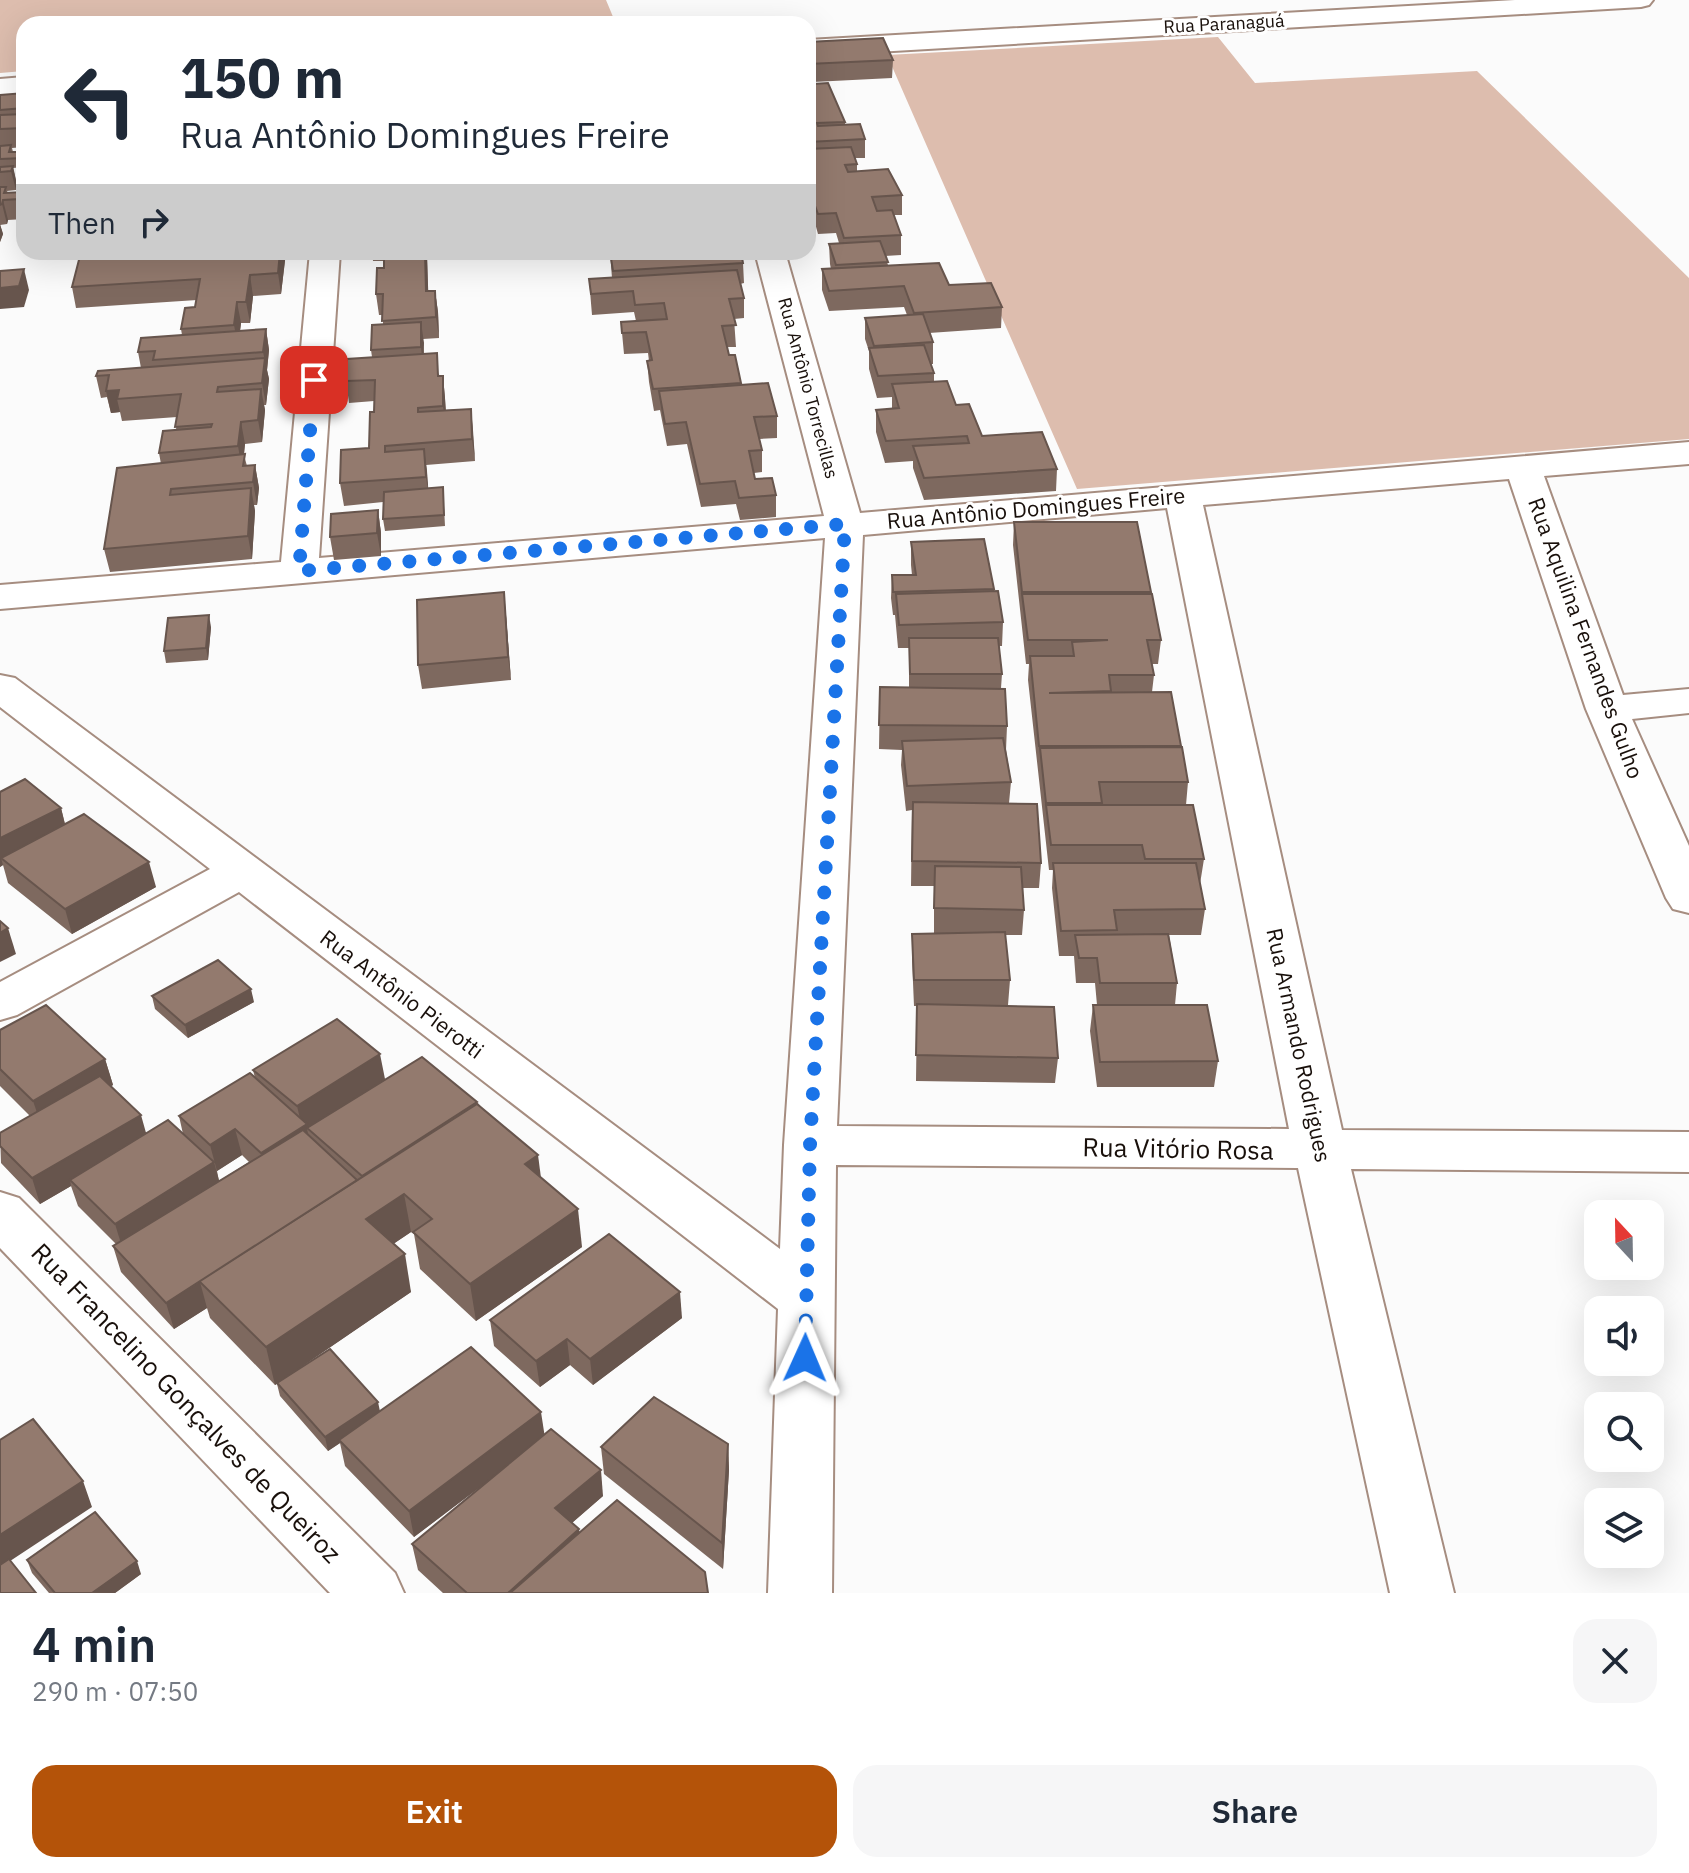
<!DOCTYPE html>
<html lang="en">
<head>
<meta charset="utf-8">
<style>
  body { margin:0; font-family:"IBM Plex Sans",sans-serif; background:#f6f6f7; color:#1f2937; height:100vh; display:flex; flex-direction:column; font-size:30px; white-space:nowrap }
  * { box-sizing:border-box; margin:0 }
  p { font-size:26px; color:#747a83 }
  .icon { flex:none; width:44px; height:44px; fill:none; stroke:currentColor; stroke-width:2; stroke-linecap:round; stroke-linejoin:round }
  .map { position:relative; height:1593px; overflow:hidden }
  .drawer { display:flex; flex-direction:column; background:#fff; flex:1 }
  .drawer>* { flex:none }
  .hud { position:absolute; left:16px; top:16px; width:800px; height:244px; border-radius:24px; box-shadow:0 8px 32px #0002; background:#fff; color:#1f2937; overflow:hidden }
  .needle { width:52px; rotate:338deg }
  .controls { position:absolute; left:1584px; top:1200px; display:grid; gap:16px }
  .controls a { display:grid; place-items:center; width:80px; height:80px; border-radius:16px; background:#fff; box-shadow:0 8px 32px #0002; font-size:40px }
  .pin { position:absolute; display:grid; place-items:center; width:68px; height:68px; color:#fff; margin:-34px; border-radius:16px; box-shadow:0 4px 12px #0006 }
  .me { position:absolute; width:88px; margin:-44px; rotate:1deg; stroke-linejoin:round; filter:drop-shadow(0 0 6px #0008) }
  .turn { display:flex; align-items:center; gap:28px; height:168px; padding:0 32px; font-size:36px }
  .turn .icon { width:104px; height:104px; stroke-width:2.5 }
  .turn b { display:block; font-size:56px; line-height:68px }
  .then { display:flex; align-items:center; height:76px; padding:0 32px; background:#0003; gap:16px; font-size:30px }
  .round { display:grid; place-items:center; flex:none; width:84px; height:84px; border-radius:24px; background:#f6f6f7 }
  .head { display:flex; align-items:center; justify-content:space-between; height:136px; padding:0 32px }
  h1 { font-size:48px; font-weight:600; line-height:60px }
  .primary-button { display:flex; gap:16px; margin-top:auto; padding:16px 32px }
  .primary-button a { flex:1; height:92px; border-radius:24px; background:#b45309; color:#fff; font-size:32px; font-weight:600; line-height:92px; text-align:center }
  .primary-button a+a { background:#f6f6f7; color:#1f2937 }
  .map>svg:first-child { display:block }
  .forest { fill:#ddbdae }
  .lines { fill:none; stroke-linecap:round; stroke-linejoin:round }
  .street-casing { stroke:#a68d80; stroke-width:4 }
  .street { fill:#fff; fill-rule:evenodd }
  .wall { fill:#7e695f; fill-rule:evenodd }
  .shaded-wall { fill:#67554d }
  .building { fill:#937a6e; stroke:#67554d; stroke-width:2 }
  .route { stroke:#1a73e8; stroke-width:14; stroke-dasharray:0 25.2 }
  .labels { text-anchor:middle; stroke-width:6; stroke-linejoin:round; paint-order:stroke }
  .far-street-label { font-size:18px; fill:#19100b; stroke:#fff }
  .street-label { font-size:22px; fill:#19100b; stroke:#fff }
  .near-street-label { font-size:26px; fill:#19100b; stroke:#fff }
</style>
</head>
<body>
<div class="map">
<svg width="1689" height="1593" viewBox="0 0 1689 1593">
  <rect width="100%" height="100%" fill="#fbfbfb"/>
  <g class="forest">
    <polygon points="0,0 606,0 616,24 24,24 24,71 0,73"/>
    <polygon points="1218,37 1255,83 1477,71 1689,278 1689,439 1077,489 887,55"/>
  </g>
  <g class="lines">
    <defs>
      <g id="street">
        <polygon points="1515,0 1653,0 1649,5 1641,7 808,56 808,40"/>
        <polygon points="24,77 24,93 0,95 0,79"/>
        <path d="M310 252H340L319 558 824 516 755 252H785L860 513 1689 442V464L1544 476 1623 695 1689 689V713L1632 719 1689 846V913L1673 909 1666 898 1586 709 1509 479 1203 505 1342 1130 1689 1132V1172L1351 1169 1454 1593H1390L1298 1168 836 1165 832 1593H768L778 1309 239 892 17 1015 0 1020V982L210 869 0 707V675L15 678 780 1249 784 1145 825 538 0 609V585L281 562ZM1167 508 1289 1129 837 1126 863 535Z"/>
        <polygon points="0,1192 19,1198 395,1573 404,1593 330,1593 0,1248"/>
      </g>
    </defs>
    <use href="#street" class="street-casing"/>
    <use href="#street" class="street"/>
  </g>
  <g class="wall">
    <polygon points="808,42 893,60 892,78 813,82 845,122 845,125 865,139 865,158 855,158 857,164 857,171 902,195 902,215 893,215 901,235 901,255 885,256 888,265 949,285 1002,307 1001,328 929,333 933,342 933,364 931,364 934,373 934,382 956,405 982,436 1057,469 1056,491 924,500 913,468 913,461 885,463 876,432 876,410 892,409 892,397 877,398 869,369 869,351 865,339 865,318 907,315 904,307 829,311 822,290 822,269 831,269 830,264 829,244 839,243 836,233 818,234 815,223 808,223"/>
    <polygon points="24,93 24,147 12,148 13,152 24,152 24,167 13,168 17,185 16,190 7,191 8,193 24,198 24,219 8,220 7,224 0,225 3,234 0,242 0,95"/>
    <polygon points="286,252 281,294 253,296 250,323 241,323 240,331 266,329 269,350 267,370 269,379 266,405 264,405 265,410 262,442 245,444 244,455 247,466 255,465 259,488 257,505 254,505 255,511 252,559 110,572 104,549 161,464 159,453 176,430 177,417 122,421 120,412 111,413 107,397 101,398 96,376 141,368 138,352 182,335 181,329 195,307 197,300 76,308 72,287"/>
    <polygon points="372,252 427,252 428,291 435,291 438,312 439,338 423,339 424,354 440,376 443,376 446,410 471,409 475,461 426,465 428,488 443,487 445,526 385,531 383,519 383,502 344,506 340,483 369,448 374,412 374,401 349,403 346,381 372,357 371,350 383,325 383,315 379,315 376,294 384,268 384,261 373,261"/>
    <polygon points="610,252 743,263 744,283 740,284 744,298 744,318 734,319 736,347 727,347 729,355 735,355 741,385 777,416 777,438 759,439 762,450 762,472 754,473 755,479 776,495 776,517 740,520 736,504 701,507 687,444 667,446 660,410 654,411 649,382 647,361 649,361 648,353 624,354 621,322 636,321 634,312 592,315 589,279 612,278"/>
    <polygon points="378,510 381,533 381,556 334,560 330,537"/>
    <polygon points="1014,522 1151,592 1161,640 1158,664 1152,664 1154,675 1152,692 1181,746 1188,782 1186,805 1204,859 1200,884 1205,909 1201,935 1169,935 1177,983 1175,1005 1218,1061 1214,1087 1097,1087 1090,1031 1093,1005 1097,1005 1095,983 1076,983 1074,956 1059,956 1052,888 1053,870 1049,870 1028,680 1029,664 1026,664 1013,545"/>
    <polygon points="911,542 994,589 1003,622 1002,646 999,646 1002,674 1001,688 1007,726 1006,750 1011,782 1009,803 1041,863 1039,888 1022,888 1024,910 1022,935 1005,935 1010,980 1008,1005 974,1005 1058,1058 1055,1083 916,1081 917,1006 914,1006 912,959 912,934 934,933 934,886 911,886 912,810 906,811 901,765 902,750 879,749 880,687 909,688 909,648 898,648 895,615 893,615 891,598 892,575 912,575 911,565"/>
    <polygon points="506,615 511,680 422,689 418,665"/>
    <polygon points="211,627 208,660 166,663 164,651"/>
    <polygon points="0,792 61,808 65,824 156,887 72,934 8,883 3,865 0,867"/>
    <polygon points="152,996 254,1002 188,1038 155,1009"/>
    <path d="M0 1030 105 1059 113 1085 111 1086 146 1133 183 1134 179 1116 255 1078 253 1070 385 1079 477 1102 541 1178 582 1247 476 1321 420 1269 414 1234 411 1232 393 1244 411 1292 298 1369 380 1411 544 1435 603 1496 572 1523 580 1532 708 1593H443L418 1570 412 1544 489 1480 414 1537 345 1466 340 1443 328 1451 280 1396 277 1384 275 1385 210 1318 207 1308 174 1329 121 1272 113 1246 116 1244 78 1206 71 1186 40 1204 1 1163 0 1133 30 1116 0 1086ZM242 1155 249 1162 219 1181 217 1171Z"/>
    <polygon points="682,1318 593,1385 570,1365 540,1387 494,1346 490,1320"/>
    <polygon points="728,1444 729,1470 723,1569 604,1474 601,1447"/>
    <polygon points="27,1560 141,1574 115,1593 49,1593 32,1573"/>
  </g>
  <g class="shaded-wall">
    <polygon points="13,166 17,185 16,190 11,171"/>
    <polygon points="23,192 24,198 24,214 20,199"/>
    <polygon points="3,200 8,220 7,224 2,204"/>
    <polygon points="0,224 3,234 0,242"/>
    <polygon points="280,252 286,252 281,294 278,273"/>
    <polygon points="425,252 427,252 427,258 429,312 426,291"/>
    <polygon points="24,269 29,290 24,307 0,309 0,288"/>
    <polygon points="250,275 253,296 250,323 246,302"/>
    <polygon points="435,291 438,312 439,338 436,317"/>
    <polygon points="237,302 241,323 238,346 234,325"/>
    <polygon points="421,322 424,343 423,368 421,347"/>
    <polygon points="266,329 269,350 267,370 269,379 266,405 262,383 265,361 263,352"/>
    <polygon points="443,376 445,398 446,428 443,406"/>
    <polygon points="261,389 265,410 262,442 258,420"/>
    <polygon points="119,390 117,399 120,412 111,413 106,391"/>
    <polygon points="471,409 473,430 475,461 472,439"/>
    <polygon points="241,422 245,444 242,469 238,446"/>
    <polygon points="424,449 427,471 429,499 426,477"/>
    <polygon points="255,465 259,488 257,505 253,482"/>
    <polygon points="251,488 255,511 252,559 248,536"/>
    <polygon points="378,510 381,533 381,556 377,533"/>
    <polygon points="504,592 506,615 511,680 508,657"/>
    <polygon points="209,615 211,627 208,660 206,648"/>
    <polygon points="61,808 67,833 1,858 3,865 0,867 0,838"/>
    <polygon points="149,862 156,887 72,934 65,909"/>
    <polygon points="8,928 16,954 0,962 0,933"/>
    <polygon points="251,989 254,1002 188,1038 185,1025"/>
    <polygon points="380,1054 385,1079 307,1129 312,1150 267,1179 261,1153 302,1127 297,1106"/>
    <polygon points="105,1059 113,1085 42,1127 33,1101"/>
    <polygon points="141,1115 148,1140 70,1180 71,1186 40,1204 32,1178"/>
    <polygon points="235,1129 242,1155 217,1171 210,1145"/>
    <polygon points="538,1155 543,1193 525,1164"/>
    <polygon points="214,1162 221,1188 123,1250 115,1224"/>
    <polygon points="404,1194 411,1232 374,1257 366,1219"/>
    <polygon points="578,1209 582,1247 476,1321 470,1284"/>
    <polygon points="405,1254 411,1292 275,1385 266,1347"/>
    <polygon points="200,1282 207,1308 174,1329 166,1303"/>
    <polygon points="680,1292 682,1318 593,1385 590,1359"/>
    <polygon points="567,1339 570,1365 540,1387 536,1361"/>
    <polygon points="378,1402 381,1416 339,1440 340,1443 328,1451 325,1437"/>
    <polygon points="541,1412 545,1438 414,1537 409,1511"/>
    <polygon points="728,1444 729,1470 723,1569 722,1543"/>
    <polygon points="601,1470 603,1496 559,1534 555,1508"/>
    <polygon points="83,1481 92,1507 1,1567 0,1593 0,1535"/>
    <polygon points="579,1529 583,1555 540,1593 508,1593"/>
    <polygon points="137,1561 141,1574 115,1593 92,1593"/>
  </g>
  <g class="building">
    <polygon points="883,38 893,60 808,64 808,42"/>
    <polygon points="808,70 813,84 828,83 845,122 817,123 818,126 860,124 865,139 808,142"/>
    <polygon points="24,93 24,108 0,110 0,95"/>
    <polygon points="24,114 24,128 0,129 0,115"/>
    <polygon points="11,145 9,152 24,152 24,158 0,159 0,146"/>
    <polygon points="851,147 857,164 845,165 848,172 888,169 902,195 872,197 877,211 892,210 901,235 844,238 836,213 818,214 814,203 808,204 808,149"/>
    <polygon points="13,166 11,171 0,172 0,167"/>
    <polygon points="0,187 6,187 4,193 23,192 20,199 3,200 2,204 0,205"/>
    <polygon points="880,241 888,262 836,265 829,244"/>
    <polygon points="81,252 280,252 278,273 250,275 246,302 237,302 234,325 181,329 185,308 195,307 200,279 72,287"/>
    <polygon points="384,252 425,252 426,291 435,291 436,317 382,321 383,294 376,294 377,268 384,268"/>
    <polygon points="610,252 741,252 743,263 613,271"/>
    <polygon points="939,263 949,285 991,283 1002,307 914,313 904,286 829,291 822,269"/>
    <polygon points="24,269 19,286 0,288 0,271"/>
    <polygon points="737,270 744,298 729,299 736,325 722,326 729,355 735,355 741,383 653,389 647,361 652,360 646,332 622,333 621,322 667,319 664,303 635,305 633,291 591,294 589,279"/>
    <polygon points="923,314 933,342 874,346 865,318"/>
    <polygon points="421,322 421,347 371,350 372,325"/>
    <polygon points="266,329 263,352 153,360 155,351 138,352 141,338"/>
    <polygon points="924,345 934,373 878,376 869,348"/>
    <polygon points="437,353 438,376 443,376 443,406 418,408 418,412 471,409 472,439 385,446 385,452 424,449 426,477 340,483 341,450 369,448 370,412 374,412 375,380 346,381 347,359"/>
    <polygon points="265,358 262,383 218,387 217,392 261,389 258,420 241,422 238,446 159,453 163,431 211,427 212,424 175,427 181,394 117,399 119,390 106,391 109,375 96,376 98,371"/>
    <polygon points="947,381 956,405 969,404 982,436 1042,432 1057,469 924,478 913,446 969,443 967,436 886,441 876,410 899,408 892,384"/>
    <polygon points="768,383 777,416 754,417 762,450 749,451 755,479 772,478 776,495 739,498 735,481 700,484 686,422 665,424 659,391"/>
    <polygon points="245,454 243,466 255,465 253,482 171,489 170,495 251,488 248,536 104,549 117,468"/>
    <polygon points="443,487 444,515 383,519 384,492"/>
    <polygon points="378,510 377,533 330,537 331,514"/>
    <polygon points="1014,522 1137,522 1151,592 1022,592"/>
    <polygon points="984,539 994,589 893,592 892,575 916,575 911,542"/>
    <polygon points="998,591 1003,622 899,625 896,594"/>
    <polygon points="504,592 508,657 418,665 417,600"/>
    <polygon points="1022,594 1152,594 1161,640 1147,640 1154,675 1109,675 1111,691 1049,693 1171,692 1181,746 1039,746 1030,656 1074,656 1072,642 1108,640 1028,640"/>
    <polygon points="209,615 206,648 164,651 168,618"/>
    <polygon points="909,638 998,638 1002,674 910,674"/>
    <polygon points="880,687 1005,689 1007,726 879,725"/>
    <polygon points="1003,738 1011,782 907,786 902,741"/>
    <polygon points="1182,747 1188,782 1099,782 1102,803 1046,803 1040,748"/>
    <polygon points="25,779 61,808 0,838 0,792"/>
    <polygon points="913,802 1037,804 1041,863 912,861"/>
    <polygon points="1046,805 1193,805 1204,859 1145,859 1142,845 1051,845"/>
    <polygon points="84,814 149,862 65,909 1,858"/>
    <polygon points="1053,863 1196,863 1205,909 1114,910 1117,930 1061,931"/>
    <polygon points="935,866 1021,867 1024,910 934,908"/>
    <polygon points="0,921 8,928 0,933"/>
    <polygon points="1005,932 1010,980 914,980 912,934"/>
    <polygon points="1168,934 1177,983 1100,983 1097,958 1079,958 1075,935"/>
    <polygon points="218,960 251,989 185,1025 152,996"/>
    <polygon points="917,1004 1054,1007 1058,1058 916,1055"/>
    <polygon points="46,1005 105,1059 33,1101 0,1069 0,1030"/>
    <polygon points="1093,1005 1207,1005 1218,1061 1100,1062"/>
    <polygon points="337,1019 380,1054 297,1106 253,1070"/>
    <polygon points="422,1057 477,1102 362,1176 307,1128"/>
    <polygon points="250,1073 307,1124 261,1153 235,1129 210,1145 179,1116"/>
    <polygon points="100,1076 141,1115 32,1178 0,1146 0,1133"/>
    <polygon points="477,1104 538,1155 525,1164 578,1209 470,1284 413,1232 432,1219 404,1194 366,1219 405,1254 266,1347 199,1281"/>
    <polygon points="168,1120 214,1162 115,1224 70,1180"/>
    <polygon points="303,1130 357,1180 166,1303 113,1246"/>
    <polygon points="609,1234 680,1292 590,1359 567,1339 536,1361 490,1320"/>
    <polygon points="471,1347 541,1412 409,1511 339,1440"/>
    <polygon points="330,1349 378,1402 325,1437 277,1383"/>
    <polygon points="654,1397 728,1444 722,1543 601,1447"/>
    <polygon points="33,1419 83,1481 0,1535 0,1440"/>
    <polygon points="551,1429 601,1470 555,1508 579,1529 508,1593 467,1593 412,1544"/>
    <polygon points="617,1500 705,1572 708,1593 510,1593"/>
    <polygon points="95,1512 137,1561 92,1593 55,1593 27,1560"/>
    <polygon points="9,1559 36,1593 0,1593 0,1565"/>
  </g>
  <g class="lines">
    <polyline class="route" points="314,380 299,571 845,524 810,1145 805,1358"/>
  </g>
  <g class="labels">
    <g class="far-street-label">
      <text transform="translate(1224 24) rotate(-3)" y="6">Rua Paranaguá</text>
      <text transform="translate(808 388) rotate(75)" y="6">Rua Antônio Torrecillas</text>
    </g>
    <g class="street-label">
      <text transform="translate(1036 508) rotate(-5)" y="8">Rua Antônio Domingues Freire</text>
      <text transform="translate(1586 638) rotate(70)" y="8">Rua Aquilina Fernandes Gulho</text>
      <text transform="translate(402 994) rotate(37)" y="8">Rua Antônio Pierotti</text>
      <text transform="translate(1299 1045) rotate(78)" y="8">Rua Armando Rodrigues</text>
    </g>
    <g class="near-street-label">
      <text transform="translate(1178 1149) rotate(1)" y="9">Rua Vitório Rosa</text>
      <text transform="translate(186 1403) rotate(46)" y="9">Rua Francelino Gonçalves de Queiroz</text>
    </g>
  </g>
</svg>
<div class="controls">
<a><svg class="needle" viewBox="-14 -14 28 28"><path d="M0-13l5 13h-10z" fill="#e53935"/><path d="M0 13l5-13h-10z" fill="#747a83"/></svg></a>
<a><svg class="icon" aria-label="sound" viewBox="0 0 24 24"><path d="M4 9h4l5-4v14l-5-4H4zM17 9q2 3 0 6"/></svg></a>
<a><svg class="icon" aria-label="search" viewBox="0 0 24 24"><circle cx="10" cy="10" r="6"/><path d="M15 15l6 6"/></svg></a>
<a><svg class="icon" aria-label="layers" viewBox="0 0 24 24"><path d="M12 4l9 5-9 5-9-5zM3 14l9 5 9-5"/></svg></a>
</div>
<div class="pin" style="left:314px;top:380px;background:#d93025"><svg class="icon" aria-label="arrive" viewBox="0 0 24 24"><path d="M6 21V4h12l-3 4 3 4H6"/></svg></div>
<svg class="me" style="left:805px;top:1358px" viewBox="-20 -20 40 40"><path d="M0-17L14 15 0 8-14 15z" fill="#1a73e8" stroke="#fff" stroke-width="4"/></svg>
<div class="hud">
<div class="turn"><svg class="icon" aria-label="left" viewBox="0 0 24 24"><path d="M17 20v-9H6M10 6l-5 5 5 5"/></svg><div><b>150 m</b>Rua Antônio Domingues Freire</div></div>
<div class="then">Then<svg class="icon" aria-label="right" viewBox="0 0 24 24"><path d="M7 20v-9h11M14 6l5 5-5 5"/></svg></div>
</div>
</div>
<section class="drawer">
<div class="head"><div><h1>4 min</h1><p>290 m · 07:50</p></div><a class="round"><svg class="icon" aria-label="close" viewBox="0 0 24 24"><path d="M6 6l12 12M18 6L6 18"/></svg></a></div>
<div class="primary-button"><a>Exit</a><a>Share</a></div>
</section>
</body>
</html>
